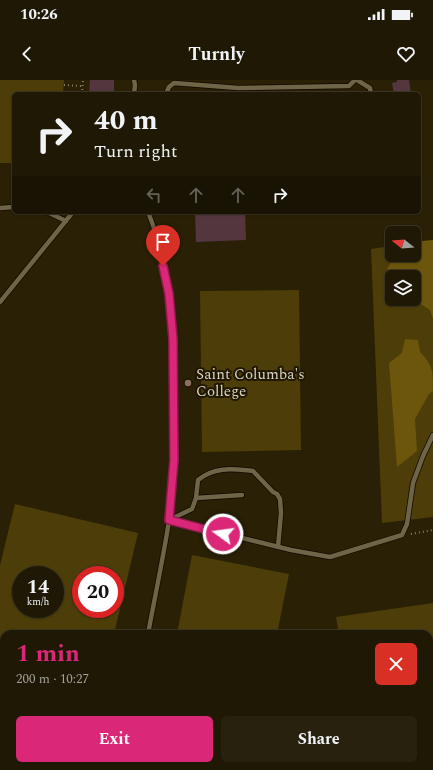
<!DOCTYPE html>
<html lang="en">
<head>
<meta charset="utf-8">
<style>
  body { margin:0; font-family:Spectral,serif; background:#27210e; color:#f1f3f6; height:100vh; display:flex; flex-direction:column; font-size:15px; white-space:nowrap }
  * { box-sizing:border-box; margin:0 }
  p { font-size:13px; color:#a1a09a }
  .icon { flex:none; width:22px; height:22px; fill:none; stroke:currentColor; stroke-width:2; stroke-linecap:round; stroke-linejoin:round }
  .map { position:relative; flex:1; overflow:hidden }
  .sheet { position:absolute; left:0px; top:550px; width:433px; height:140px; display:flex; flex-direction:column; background:#1f1804; border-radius:12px 12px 0 0; box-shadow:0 1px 3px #0004,0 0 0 1px #3c3726 }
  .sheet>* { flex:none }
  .top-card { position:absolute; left:12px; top:12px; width:409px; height:122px; border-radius:6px; box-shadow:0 1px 3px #0004,0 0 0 1px #3c3726; background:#1f1804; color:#f1f3f6; overflow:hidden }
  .needle { width:26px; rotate:287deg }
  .buttons { position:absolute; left:385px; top:146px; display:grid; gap:8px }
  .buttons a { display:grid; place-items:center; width:36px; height:36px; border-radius:6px; background:#1f1804; box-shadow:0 1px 3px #0004,0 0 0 1px #3c3726; font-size:20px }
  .speed { position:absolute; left:12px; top:486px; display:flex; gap:8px; font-size:20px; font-weight:700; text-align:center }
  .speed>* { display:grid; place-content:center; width:52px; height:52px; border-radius:50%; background:#1f1804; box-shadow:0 1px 3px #0004,0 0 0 1px #3c3726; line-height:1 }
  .speed small { font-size:10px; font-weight:400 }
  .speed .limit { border:6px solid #d22; background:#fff; color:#111 }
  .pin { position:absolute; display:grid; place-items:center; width:34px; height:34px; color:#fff; margin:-41px -17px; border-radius:50% 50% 50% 0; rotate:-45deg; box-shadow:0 0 4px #0007 }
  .pin .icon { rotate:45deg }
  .me { position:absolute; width:44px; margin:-22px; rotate:284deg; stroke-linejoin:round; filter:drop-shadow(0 0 3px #0008) }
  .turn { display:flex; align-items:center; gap:14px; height:84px; padding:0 16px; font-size:18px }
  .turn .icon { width:52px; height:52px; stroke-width:2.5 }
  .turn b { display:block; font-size:28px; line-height:34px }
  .lanes { display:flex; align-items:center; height:38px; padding:0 16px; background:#0003; justify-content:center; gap:20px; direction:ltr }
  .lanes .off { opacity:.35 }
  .round { display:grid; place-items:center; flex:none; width:42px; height:42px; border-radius:6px; background:#27210e }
  .head { display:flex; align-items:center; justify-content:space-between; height:68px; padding:0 16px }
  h1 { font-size:24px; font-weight:700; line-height:30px; color:#db2777 }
  .primary-button { display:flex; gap:8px; margin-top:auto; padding:8px 16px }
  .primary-button a { flex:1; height:46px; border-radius:6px; background:#db2777; color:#fff; font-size:16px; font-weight:700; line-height:46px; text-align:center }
  .primary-button a+a { background:#27210e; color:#f1f3f6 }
  .status { display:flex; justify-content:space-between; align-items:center; height:28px; padding:0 20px; background:#1f1804; direction:ltr }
  .status svg { height:11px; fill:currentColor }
  header { display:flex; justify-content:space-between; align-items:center; height:52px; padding:0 16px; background:#1f1804; font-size:18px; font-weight:700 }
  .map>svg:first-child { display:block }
  .green { fill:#4d3d08; fill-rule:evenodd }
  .forest { fill:#6b560c }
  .building { fill:#54363f }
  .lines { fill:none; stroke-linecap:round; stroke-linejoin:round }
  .lane-casing { stroke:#120900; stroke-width:6 }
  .path { stroke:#867e69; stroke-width:2; stroke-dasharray:1 3; stroke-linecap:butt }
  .lane { stroke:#6e6447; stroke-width:4.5 }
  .route-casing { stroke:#8e194d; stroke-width:10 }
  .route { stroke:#db2777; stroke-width:7 }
  .education-dot { fill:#8d6e63; stroke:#1f1700; stroke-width:1.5 }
  .labels { text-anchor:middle; stroke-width:4; stroke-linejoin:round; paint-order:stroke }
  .poi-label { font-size:15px; fill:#dad4c4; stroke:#1f1700; text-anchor:start }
</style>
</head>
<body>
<div class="status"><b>10:26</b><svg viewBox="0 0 49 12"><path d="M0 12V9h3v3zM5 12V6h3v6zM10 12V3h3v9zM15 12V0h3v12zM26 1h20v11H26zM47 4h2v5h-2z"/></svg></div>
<header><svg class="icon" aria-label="back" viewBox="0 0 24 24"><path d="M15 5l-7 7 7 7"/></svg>Turnly<svg class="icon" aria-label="heart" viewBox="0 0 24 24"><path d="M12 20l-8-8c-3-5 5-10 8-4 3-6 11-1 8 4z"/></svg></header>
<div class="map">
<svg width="433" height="690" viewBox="0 0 433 690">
  <rect width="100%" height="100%" fill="#292005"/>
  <g class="green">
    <polygon points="0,0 64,0 63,14 14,14 14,83 0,83"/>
    <path d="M433 160V437L382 443 371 169 392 166V175H414V162ZM392 197H414V219H392Z"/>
    <polygon points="299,210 301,370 202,372 200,211"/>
    <path d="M15 424 138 453 114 554H4V686H83L82 690H0V485ZM21 495H55V529H21ZM81 495H115V529H81Z"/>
    <polygon points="192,475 289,494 277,554 177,554"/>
    <polygon points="433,523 433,690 359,690 358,686 429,686 429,554 339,554 336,537"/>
  </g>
  <g class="forest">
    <polygon points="433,160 433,239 430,230 413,219 414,197 392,197 387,189 395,175 414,175 414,162"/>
    <path d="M405 259 418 260 420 272C433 286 433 290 433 311L429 314 415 339 417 371 397 387 389 283 402 273Z"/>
  </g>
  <g class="building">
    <polygon points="90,0 114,0 114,14 89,14"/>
    <polygon points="397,0 409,0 411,14 394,14 392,3 397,2"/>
    <polygon points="195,132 245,132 246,160 196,162"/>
  </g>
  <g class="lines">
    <defs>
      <g id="lane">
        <polyline points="134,0 135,5 134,14"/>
        <polyline points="357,0 370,8 371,14"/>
        <polyline points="166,14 169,7 174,3 238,8 349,6 355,0"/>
        <polyline points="0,128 14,127"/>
        <polyline points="47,132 66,141"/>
        <path d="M148 132C168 180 173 241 174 292 174 342 175 392 169 441 163 479 155 516 148 554"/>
        <polyline points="0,222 73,132"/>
        <polyline points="196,418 242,415"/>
        <polyline points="169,440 291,470 330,477 402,455 407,444 413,403 423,376 433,355"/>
        <path d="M169 440 192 429 196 418 198 400C215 386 233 389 253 391L273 412 277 414 280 419 281 433 278 467"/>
        <polyline points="122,690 123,686"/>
      </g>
    </defs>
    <use href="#lane" class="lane-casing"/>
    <g class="path">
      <polyline points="64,5 82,6"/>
      <polyline points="82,14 83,0"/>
      <polyline points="411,454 433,450"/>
    </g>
    <use href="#lane" class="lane"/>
  </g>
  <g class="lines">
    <defs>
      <polyline id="route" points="163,186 169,214 173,259 174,380 169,440 223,454"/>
    </defs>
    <use href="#route" class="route-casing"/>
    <use href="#route" class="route"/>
  </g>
  <circle class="education-dot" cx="188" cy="303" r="4"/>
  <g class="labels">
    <g class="poi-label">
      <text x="196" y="299">Saint Columba's<tspan x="196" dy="17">College</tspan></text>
    </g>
  </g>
</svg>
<div class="buttons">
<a><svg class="needle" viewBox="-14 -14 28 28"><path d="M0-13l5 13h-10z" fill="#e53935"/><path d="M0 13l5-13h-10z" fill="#a1a09a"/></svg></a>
<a><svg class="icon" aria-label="layers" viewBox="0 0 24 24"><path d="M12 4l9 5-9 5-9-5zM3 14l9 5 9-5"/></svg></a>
</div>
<div class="speed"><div>14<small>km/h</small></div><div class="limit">20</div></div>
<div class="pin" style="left:163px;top:186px;background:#d93025"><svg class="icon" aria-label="arrive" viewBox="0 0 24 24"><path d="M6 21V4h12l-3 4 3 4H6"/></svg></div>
<svg class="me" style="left:223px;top:454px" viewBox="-20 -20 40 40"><circle r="17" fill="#db2777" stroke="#fff" stroke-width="3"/><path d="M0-11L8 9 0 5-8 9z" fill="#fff"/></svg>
<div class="top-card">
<div class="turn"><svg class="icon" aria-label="right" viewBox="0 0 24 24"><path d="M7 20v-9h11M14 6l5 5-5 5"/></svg><div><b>40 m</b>Turn right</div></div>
<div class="lanes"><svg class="icon off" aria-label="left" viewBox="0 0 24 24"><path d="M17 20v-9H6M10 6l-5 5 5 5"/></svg><svg class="icon off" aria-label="ahead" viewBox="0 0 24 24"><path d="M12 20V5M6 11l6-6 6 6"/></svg><svg class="icon off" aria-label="ahead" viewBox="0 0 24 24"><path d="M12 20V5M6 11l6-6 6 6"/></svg><svg class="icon" aria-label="right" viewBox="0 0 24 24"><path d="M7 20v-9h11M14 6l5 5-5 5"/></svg></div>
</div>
<section class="sheet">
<div class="head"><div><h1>1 min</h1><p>200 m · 10:27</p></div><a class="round" style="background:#d93025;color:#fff"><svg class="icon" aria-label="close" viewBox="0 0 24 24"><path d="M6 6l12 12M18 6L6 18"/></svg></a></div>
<div class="primary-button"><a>Exit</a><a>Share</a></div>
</section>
</div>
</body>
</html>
